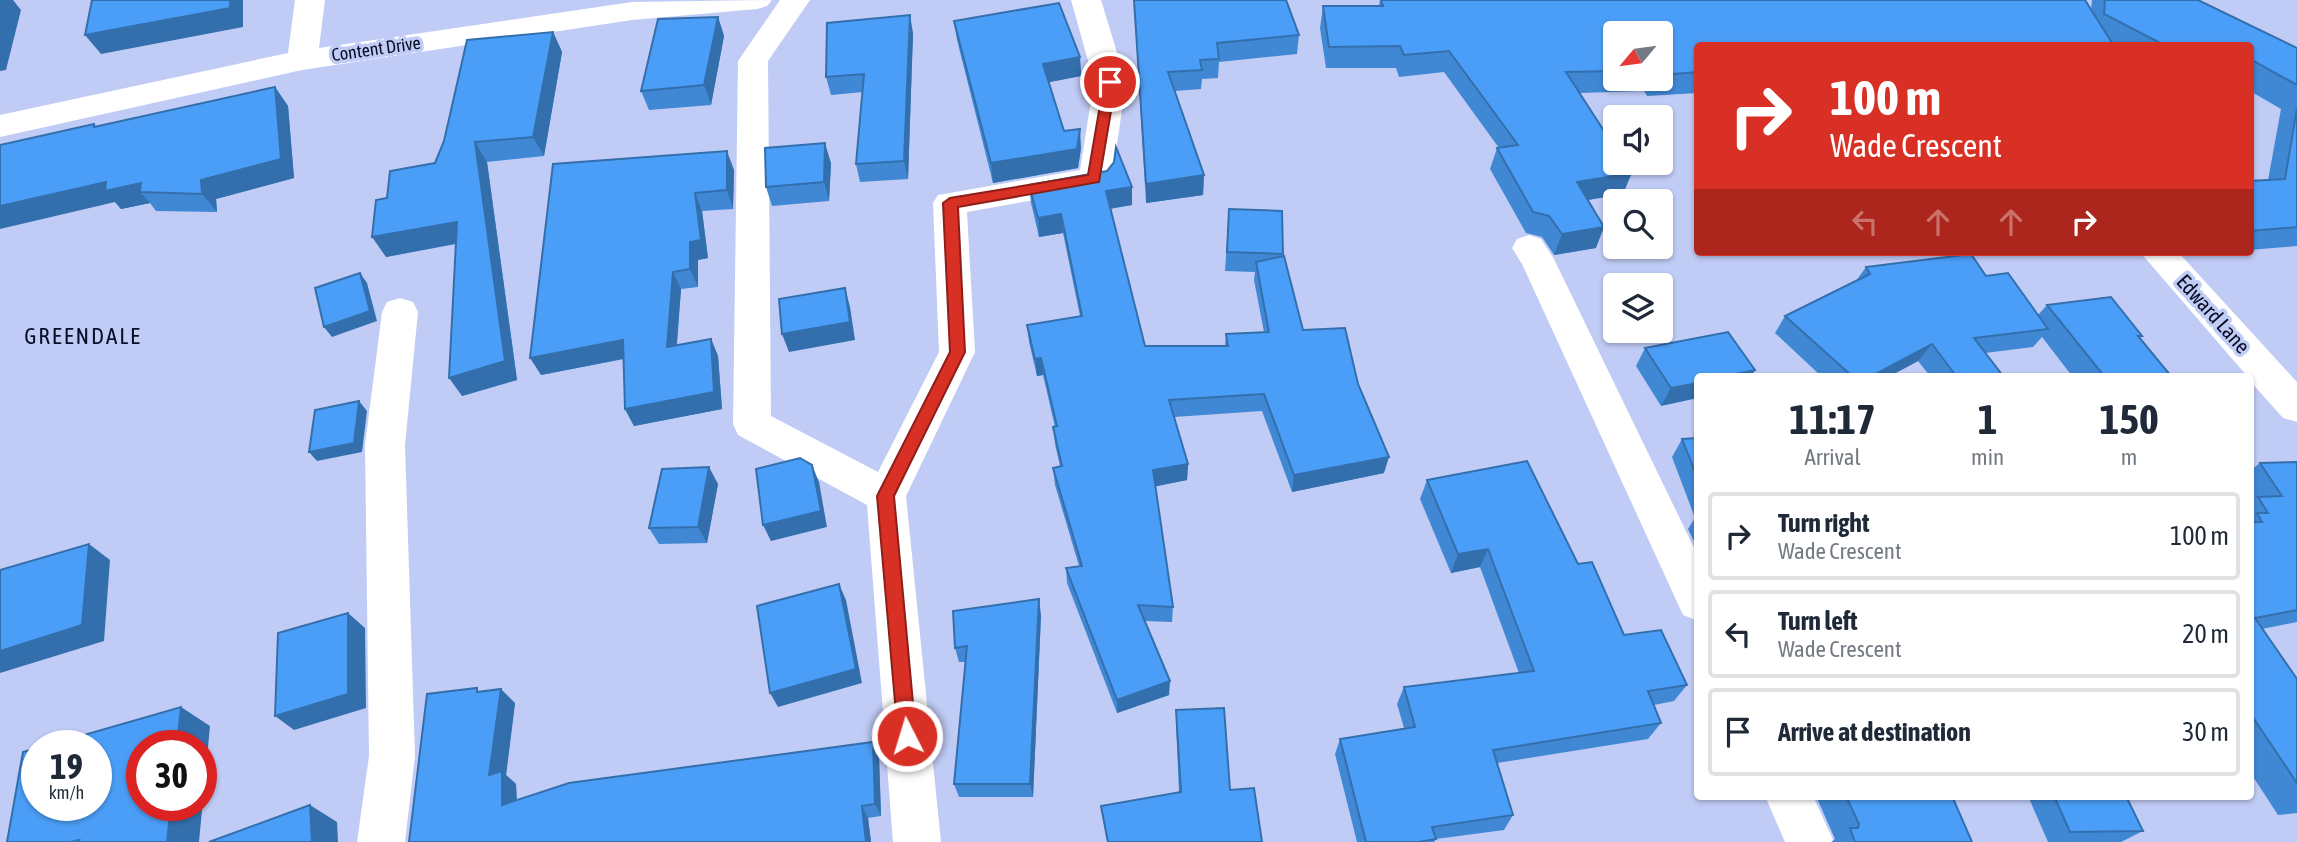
<!DOCTYPE html>
<html lang="en">
<head>
<meta charset="utf-8">
<style>
  body { margin:0; font-family:"Asap Condensed",sans-serif; background:#f6f6f7; color:#1f2937; height:100vh; display:flex; flex-direction:column; font-size:26px; white-space:nowrap }
  * { box-sizing:border-box; margin:0 }
  p { font-size:23px; color:#747a83 }
  .icon { flex:none; width:38px; height:38px; fill:none; stroke:currentColor; stroke-width:2; stroke-linecap:round; stroke-linejoin:round }
  .map { position:relative; flex:1; overflow:hidden }
  .details { position:absolute; left:1694px; top:373px; width:560px; height:427px; display:flex; flex-direction:column; background:#fff; border-radius:7px; box-shadow:0 2px 5px #0004 }
  .details>* { flex:none }
  .banner { position:absolute; left:1694px; top:42px; width:560px; height:214px; border-radius:7px; box-shadow:0 2px 5px #0004; background:#d93025; color:#fff; overflow:hidden }
  .needle { width:46px; rotate:241deg }
  .fabs { position:absolute; left:1603px; top:21px; display:grid; gap:14px }
  .fabs a { display:grid; place-items:center; width:70px; height:70px; border-radius:7px; background:#fff; box-shadow:0 2px 5px #0004; font-size:35px }
  .speed { position:absolute; left:21px; top:730px; display:flex; gap:14px; font-size:35px; font-weight:700; text-align:center }
  .speed>* { display:grid; place-content:center; width:91px; height:91px; border-radius:50%; background:#fff; box-shadow:0 2px 5px #0004; line-height:1 }
  .speed small { font-size:18px; font-weight:400 }
  .speed .limit { border:10px solid #d22; background:#fff; color:#111 }
  .pin { position:absolute; display:grid; place-items:center; width:60px; height:60px; color:#fff; margin:-30px; border:4px solid #fff; border-radius:50%; box-shadow:0 2px 7px #0007 }
  .me { position:absolute; width:77px; margin:-38px; rotate:355deg; stroke-linejoin:round; filter:drop-shadow(0 0 5px #0008) }
  .turn { display:flex; align-items:center; gap:24px; height:147px; padding:0 21px; font-size:32px }
  .turn .icon { width:91px; height:91px; stroke-width:2.5 }
  .turn b { display:block; font-size:49px; line-height:60px }
  .lanes { display:flex; align-items:center; height:66px; padding:0 21px; background:#0003; justify-content:center; gap:35px; direction:ltr }
  .lanes .off { opacity:.35 }
  .eta { display:flex; justify-content:space-evenly; align-items:center; height:119px; text-align:center }
  .eta b { font-size:42px; font-weight:700; line-height:49px }
  ul { padding:0; list-style:none }
  li { display:flex; align-items:center; gap:21px; height:88px; margin:0 14px 10px; padding:0 7px; border:4px solid #e0e1e3; border-radius:7px }
  li div { flex:1 }
  li b { display:block; font-size:26px }
  li em { font-style:normal }
  .map>svg:first-child { display:block }
  .lines { fill:none; stroke-linecap:round; stroke-linejoin:round }
  .minor { fill:#fff; fill-rule:evenodd }
  .wall { fill:#4088d4; fill-rule:evenodd }
  .shaded-wall { fill:#346fad }
  .building { fill:#4b9ef7; stroke:#346fad; stroke-width:2 }
  .route { fill:#d93025; stroke:#8d1f18; stroke-width:2 }
  .labels { text-anchor:middle; stroke-width:7; stroke-linejoin:round; paint-order:stroke }
  .far-street-label { font-size:18px; fill:#090d25; stroke:#c0ccf6 }
  .street-label { font-size:21px; fill:#090d25; stroke:#c0ccf6 }
  .neighbourhood-label { font-size:23px; letter-spacing:2px; fill:#090d25; stroke:#c0ccf6 }
</style>
</head>
<body>
<div class="map">
<svg width="2297" height="842" viewBox="0 0 2297 842">
  <rect width="100%" height="100%" fill="#c0ccf6"/>
  <g class="lines">
    <g class="minor">
      <polygon points="295,0 325,0 319,48 632,2 772,0 767,6 757,9 632,20 302,70 0,137 0,115 288,53"/>
      <polygon points="780,0 810,0 768,61 771,416 878,472 939,352 933,203 938,195 1080,170 1094,82 1071,0 1101,0 1126,82 1112,179 1107,187 967,212 975,352 906,496 941,842 893,842 867,505 738,435 733,424 738,61"/>
      <polygon points="1529,235 1541,239 1554,259 1698,556 1698,621 1683,615 1522,264 1512,248 1517,239"/>
      <polygon points="2140,252 2178,252 2297,382 2297,422 2283,418 2250,381 2250,376 2247,376"/>
      <polygon points="400,298 413,302 418,312 405,445 415,756 405,842 357,842 369,756 365,445 382,312 387,302"/>
      <polygon points="1765,796 1813,796 1834,842 1785,842"/>
    </g>
  </g>
  <g class="wall">
    <polygon points="1134,0 1299,35 1297,54 1219,62 1218,78 1202,79 1201,89 1175,91 1204,175 1203,195 1146,203"/>
    <path d="M1380 0H2085L2091 10 2092 0H2198L2297 48V246L2250 250V181L2268 180 2281 109 2250 91V46H1698V93L1647 96 1644 91 1580 93 1623 194 1588 200 1596 248 1554 255 1542 237 1526 233 1490 169 1497 148H1499L1444 72 1399 77 1396 68H1326L1320 28 1323 6H1379ZM1615 33H1661V79H1615Z"/>
    <polygon points="718,17 724,36 711,105 649,110 641,91"/>
    <polygon points="954,21 1080,57 1081,76 1049,82 1064,131 1081,148 1078,168 993,183 957,40"/>
    <polygon points="553,32 562,52 544,156 487,162 517,380 462,396 456,244 386,257 387,198 435,163"/>
    <polygon points="913,33 908,179 860,182 856,164 863,92 831,95 826,77"/>
    <polygon points="275,87 288,106 294,178 216,199 217,212 156,211 150,203 121,209 115,202 94,124 96,126"/>
    <polygon points="831,163 829,201 772,206 766,187"/>
    <polygon points="553,164 734,170 733,209 702,211 708,258 698,260 698,287 681,289 677,345 711,339 718,356 722,409 634,426 625,409 624,359 541,375"/>
    <polygon points="1029,185 1132,205 1110,209 1145,346 1225,346 1226,334 1264,332 1254,280 1255,272 1225,271 1229,209 1282,211 1282,257 1303,330 1358,384 1384,473 1292,492 1262,411 1174,417 1188,464 1187,480 1155,486 1173,607 1172,622 1144,621 1169,695 1117,713 1067,583 1066,568 1079,566 1055,485 1053,468 1060,466 1055,444 1053,427 1055,427 1043,375 1037,376 1029,342 1027,325 1080,316 1063,233 1039,237 1031,203"/>
    <polygon points="2199,252 2221,252 2200,254"/>
    <polygon points="1866,267 2038,315 2047,305 2142,336 2140,338 2171,376 2072,376 2042,337 2033,347 1985,353 2003,376 1930,376 1918,361 1890,376 1821,376 1775,333 1785,316 1856,281"/>
    <polygon points="1645,348 1755,370 1751,376 1698,376 1661,406 1636,366"/>
    <polygon points="1698,438 1698,550 1688,529 1695,518 1672,457 1682,439"/>
    <polygon points="2297,462 2297,622 2262,629 2297,679 2297,813 2278,815 2250,772 2250,471 2260,463"/>
    <polygon points="1427,480 1578,564 1624,635 1687,685 1674,701 1654,705 1661,723 1648,739 1497,763 1513,815 1504,830 1436,839 1434,842 1357,842 1335,754 1340,739 1404,728 1397,704 1404,687 1519,673 1480,567 1451,573 1420,499"/>
    <polygon points="718,484 707,543 659,544 649,528"/>
    <polygon points="1041,615 1033,797 959,797 954,784 966,662 959,662 955,648"/>
    <polygon points="481,691 515,703 506,775 516,784 517,801 873,742 879,756 881,816 868,818 871,842 409,842"/>
    <polygon points="1176,710 1230,790 1262,842 1107,842 1101,806 1179,792 1176,723"/>
    <polygon points="1816,796 1952,796 1972,842 1831,842 1835,839"/>
    <polygon points="2028,796 2126,796 2143,831 2121,842 2048,842"/>
  </g>
  <g class="shaded-wall">
    <polygon points="0,0 13,0 21,10 6,70 0,71"/>
    <polygon points="230,0 243,0 243,27 101,54 85,35"/>
    <polygon points="910,15 913,33 908,179 904,161"/>
    <polygon points="718,17 724,36 711,105 704,85"/>
    <polygon points="553,32 562,52 544,156 533,137"/>
    <polygon points="1080,57 1081,76 1045,83 1043,64"/>
    <polygon points="275,87 288,106 294,178 216,199 217,212 202,194 201,180"/>
    <polygon points="1080,129 1081,148 1078,168 993,183 991,163"/>
    <polygon points="475,142 487,162 517,380 462,396 449,378"/>
    <polygon points="825,143 831,163 829,201 824,182"/>
    <polygon points="727,151 734,170 733,209 727,190"/>
    <polygon points="1632,173 1623,194 1569,203 1577,182"/>
    <polygon points="1204,175 1203,195 1146,203 1146,184"/>
    <polygon points="106,182 141,183 140,192 150,203 121,209 115,202 0,229 0,206"/>
    <polygon points="1132,187 1132,205 1106,209 1106,191"/>
    <polygon points="695,193 702,211 708,258 698,260 698,287 690,269 690,242"/>
    <polygon points="1061,214 1063,233 1039,237 1038,218"/>
    <polygon points="457,222 469,241 386,257 372,237"/>
    <polygon points="1604,227 1596,248 1554,255 1562,234"/>
    <polygon points="673,272 681,289 675,365 667,347"/>
    <polygon points="360,273 367,283 377,321 332,337 324,327"/>
    <polygon points="845,288 850,307 855,340 789,352 782,334"/>
    <polygon points="711,339 718,356 722,409 634,426 625,409"/>
    <polygon points="623,340 632,357 541,375 530,358"/>
    <polygon points="1932,344 1918,361 1890,376 1872,376"/>
    <polygon points="1041,358 1043,375 1037,376 1035,359"/>
    <polygon points="1755,370 1751,376 1727,376"/>
    <polygon points="1698,383 1698,398 1661,406 1671,388"/>
    <polygon points="359,401 367,411 362,452 317,461 309,452"/>
    <polygon points="1389,457 1384,473 1292,492 1294,475"/>
    <polygon points="1188,464 1187,480 1153,487 1153,470"/>
    <polygon points="812,465 819,482 827,527 771,541 763,525"/>
    <polygon points="709,467 718,484 707,543 698,527"/>
    <polygon points="89,544 110,560 104,641 0,673 0,651"/>
    <polygon points="1488,549 1480,567 1451,573 1458,554"/>
    <polygon points="839,584 846,600 862,683 778,707 770,693"/>
    <polygon points="1039,599 1041,615 1033,797 1030,784"/>
    <polygon points="348,613 365,628 366,708 294,730 275,716"/>
    <polygon points="1170,681 1169,695 1117,713 1117,700"/>
    <polygon points="501,689 515,703 506,775 516,784 517,818 502,805 489,775"/>
    <polygon points="181,707 210,726 199,842 167,842 171,805 201,805 201,746 177,746"/>
    <polygon points="873,742 879,756 881,816 875,804"/>
    <polygon points="310,805 337,822 338,842 312,842"/>
    <polygon points="862,806 868,818 871,842 866,842"/>
  </g>
  <g class="building">
    <polygon points="92,0 230,0 230,8 85,35"/>
    <polygon points="1134,0 1286,0 1299,35 1217,43 1219,59 1200,60 1202,70 1168,72 1204,175 1146,184"/>
    <polygon points="1381,0 2085,0 2114,46 1898,46 1897,44 1873,46 1698,46 1698,72 1661,75 1661,33 1615,33 1615,71 1566,72 1615,148 1615,163 1625,163 1632,173 1577,182 1604,227 1562,234 1549,216 1533,212 1497,148 1518,145 1449,51 1404,55 1400,46 1329,47 1323,6 1383,6"/>
    <polygon points="2105,0 2198,0 2297,48 2297,85 2250,59 2250,46 2166,46 2104,14"/>
    <polygon points="1059,3 1080,57 1043,64 1064,131 1080,129 1077,149 991,163 954,21"/>
    <polygon points="910,15 904,161 856,164 864,74 826,77 827,23"/>
    <polygon points="718,17 704,85 641,91 658,19"/>
    <polygon points="553,32 533,137 475,142 505,361 449,378 457,222 372,237 376,200 387,198 390,171 435,163 444,141 467,40"/>
    <polygon points="275,87 281,159 201,180 202,194 140,192 141,183 105,191 106,182 0,206 0,145 94,124 94,127"/>
    <polygon points="2297,108 2297,227 2250,231 2250,181 2285,179"/>
    <polygon points="825,143 824,182 766,187 765,148"/>
    <polygon points="1116,147 1132,187 1106,191 1145,346 1228,346 1226,334 1269,332 1256,262 1284,256 1303,330 1345,328 1358,384 1389,457 1294,475 1264,394 1169,400 1188,464 1153,470 1173,607 1138,605 1170,681 1117,700 1066,568 1082,566 1053,468 1062,466 1053,427 1057,426 1041,358 1035,359 1027,325 1082,316 1061,214 1038,218 1029,185 1107,171 1114,162"/>
    <polygon points="727,151 727,190 695,193 701,240 690,242 690,269 673,272 667,347 711,339 714,392 625,409 623,340 530,358 553,164"/>
    <polygon points="1229,209 1282,211 1283,254 1227,252"/>
    <polygon points="1971,254 1986,276 2008,273 2048,329 1974,338 2003,376 1956,376 1932,344 1872,376 1852,376 1785,316 1870,274 1866,267"/>
    <polygon points="360,273 370,311 324,327 315,288"/>
    <polygon points="845,288 850,322 782,334 779,299"/>
    <polygon points="2111,297 2142,336 2138,336 2171,376 2104,376 2047,305"/>
    <polygon points="1728,332 1755,370 1727,376 1698,376 1698,383 1671,388 1645,348"/>
    <polygon points="359,401 354,443 309,452 315,410"/>
    <polygon points="1698,438 1698,479 1682,439"/>
    <polygon points="800,458 812,465 821,511 763,525 756,469"/>
    <polygon points="1527,461 1578,564 1592,562 1624,635 1661,630 1687,685 1648,691 1661,723 1493,750 1513,815 1432,827 1436,839 1418,842 1366,842 1340,739 1415,727 1404,687 1534,671 1488,549 1458,554 1427,480"/>
    <polygon points="2297,462 2297,610 2255,618 2297,679 2297,783 2250,713 2250,522 2262,522 2257,513 2268,513 2258,497 2282,496 2260,463"/>
    <polygon points="709,467 698,527 649,528 662,469"/>
    <polygon points="89,544 82,625 0,651 0,570"/>
    <polygon points="839,584 856,669 770,693 757,606"/>
    <polygon points="1039,599 1030,784 954,784 967,646 955,648 953,611"/>
    <polygon points="348,613 348,694 275,716 278,633"/>
    <polygon points="477,688 477,692 501,689 489,775 502,771 502,805 569,783 873,742 875,804 862,806 866,842 409,842 427,694"/>
    <polygon points="181,707 177,746 142,746 142,805 171,805 167,842 78,842 79,840 71,842 7,842 23,752 37,748 37,805 96,805 96,746 46,746"/>
    <polygon points="1224,708 1230,790 1254,788 1262,842 1108,842 1101,806 1181,792 1176,710"/>
    <polygon points="1846,796 1952,796 1972,842 1855,842 1850,828 1858,828 1859,824"/>
    <polygon points="2054,796 2126,796 2143,831 2070,832"/>
    <polygon points="310,805 312,842 209,842"/>
  </g>
  <polygon class="route" points="1110,78 1116,82 1099,182 958,207 965,352 894,496 916,736 914,742 907,745 900,742 898,736 877,496 950,352 943,203 950,198 1088,175 1104,82"/>
  <g class="labels">
    <g class="far-street-label">
      <text transform="translate(376 49) rotate(-8)" y="6">Content Drive</text>
    </g>
    <g class="street-label">
      <text transform="translate(2213 314) rotate(48)" y="7">Edward Lane</text>
    </g>
    <g class="neighbourhood-label">
      <text x="83" y="344">GREENDALE</text>
    </g>
  </g>
</svg>
<div class="fabs">
<a><svg class="needle" viewBox="-14 -14 28 28"><path d="M0-13l5 13h-10z" fill="#e53935"/><path d="M0 13l5-13h-10z" fill="#747a83"/></svg></a>
<a><svg class="icon" aria-label="sound" viewBox="0 0 24 24"><path d="M4 9h4l5-4v14l-5-4H4zM17 9q2 3 0 6"/></svg></a>
<a><svg class="icon" aria-label="search" viewBox="0 0 24 24"><circle cx="10" cy="10" r="6"/><path d="M15 15l6 6"/></svg></a>
<a><svg class="icon" aria-label="layers" viewBox="0 0 24 24"><path d="M12 4l9 5-9 5-9-5zM3 14l9 5 9-5"/></svg></a>
</div>
<div class="speed"><div>19<small>km/h</small></div><div class="limit">30</div></div>
<div class="pin" style="left:1110px;top:82px;background:#d93025"><svg class="icon" aria-label="arrive" viewBox="0 0 24 24"><path d="M6 21V4h12l-3 4 3 4H6"/></svg></div>
<svg class="me" style="left:907px;top:736px" viewBox="-20 -20 40 40"><circle r="17" fill="#d93025" stroke="#fff" stroke-width="3"/><path d="M0-11L8 9 0 5-8 9z" fill="#fff"/></svg>
<div class="banner">
<div class="turn"><svg class="icon" aria-label="right" viewBox="0 0 24 24"><path d="M7 20v-9h11M14 6l5 5-5 5"/></svg><div><b>100 m</b>Wade Crescent</div></div>
<div class="lanes"><svg class="icon off" aria-label="left" viewBox="0 0 24 24"><path d="M17 20v-9H6M10 6l-5 5 5 5"/></svg><svg class="icon off" aria-label="ahead" viewBox="0 0 24 24"><path d="M12 20V5M6 11l6-6 6 6"/></svg><svg class="icon off" aria-label="ahead" viewBox="0 0 24 24"><path d="M12 20V5M6 11l6-6 6 6"/></svg><svg class="icon" aria-label="right" viewBox="0 0 24 24"><path d="M7 20v-9h11M14 6l5 5-5 5"/></svg></div>
</div>
<section class="details">
<div class="eta">
<div><b>11:17</b><p>Arrival</p></div>
<div><b>1</b><p>min</p></div>
<div><b>150</b><p>m</p></div>
</div>
<ul>
<li><svg class="icon" aria-label="right" viewBox="0 0 24 24"><path d="M7 20v-9h11M14 6l5 5-5 5"/></svg><div><b>Turn right</b><p>Wade Crescent</p></div><em>100 m</em></li>
<li><svg class="icon" aria-label="left" viewBox="0 0 24 24"><path d="M17 20v-9H6M10 6l-5 5 5 5"/></svg><div><b>Turn left</b><p>Wade Crescent</p></div><em>20 m</em></li>
<li><svg class="icon" aria-label="arrive" viewBox="0 0 24 24"><path d="M6 21V4h12l-3 4 3 4H6"/></svg><div><b>Arrive at destination</b></div><em>30 m</em></li>
</ul>
</section>
</div>
</body>
</html>
